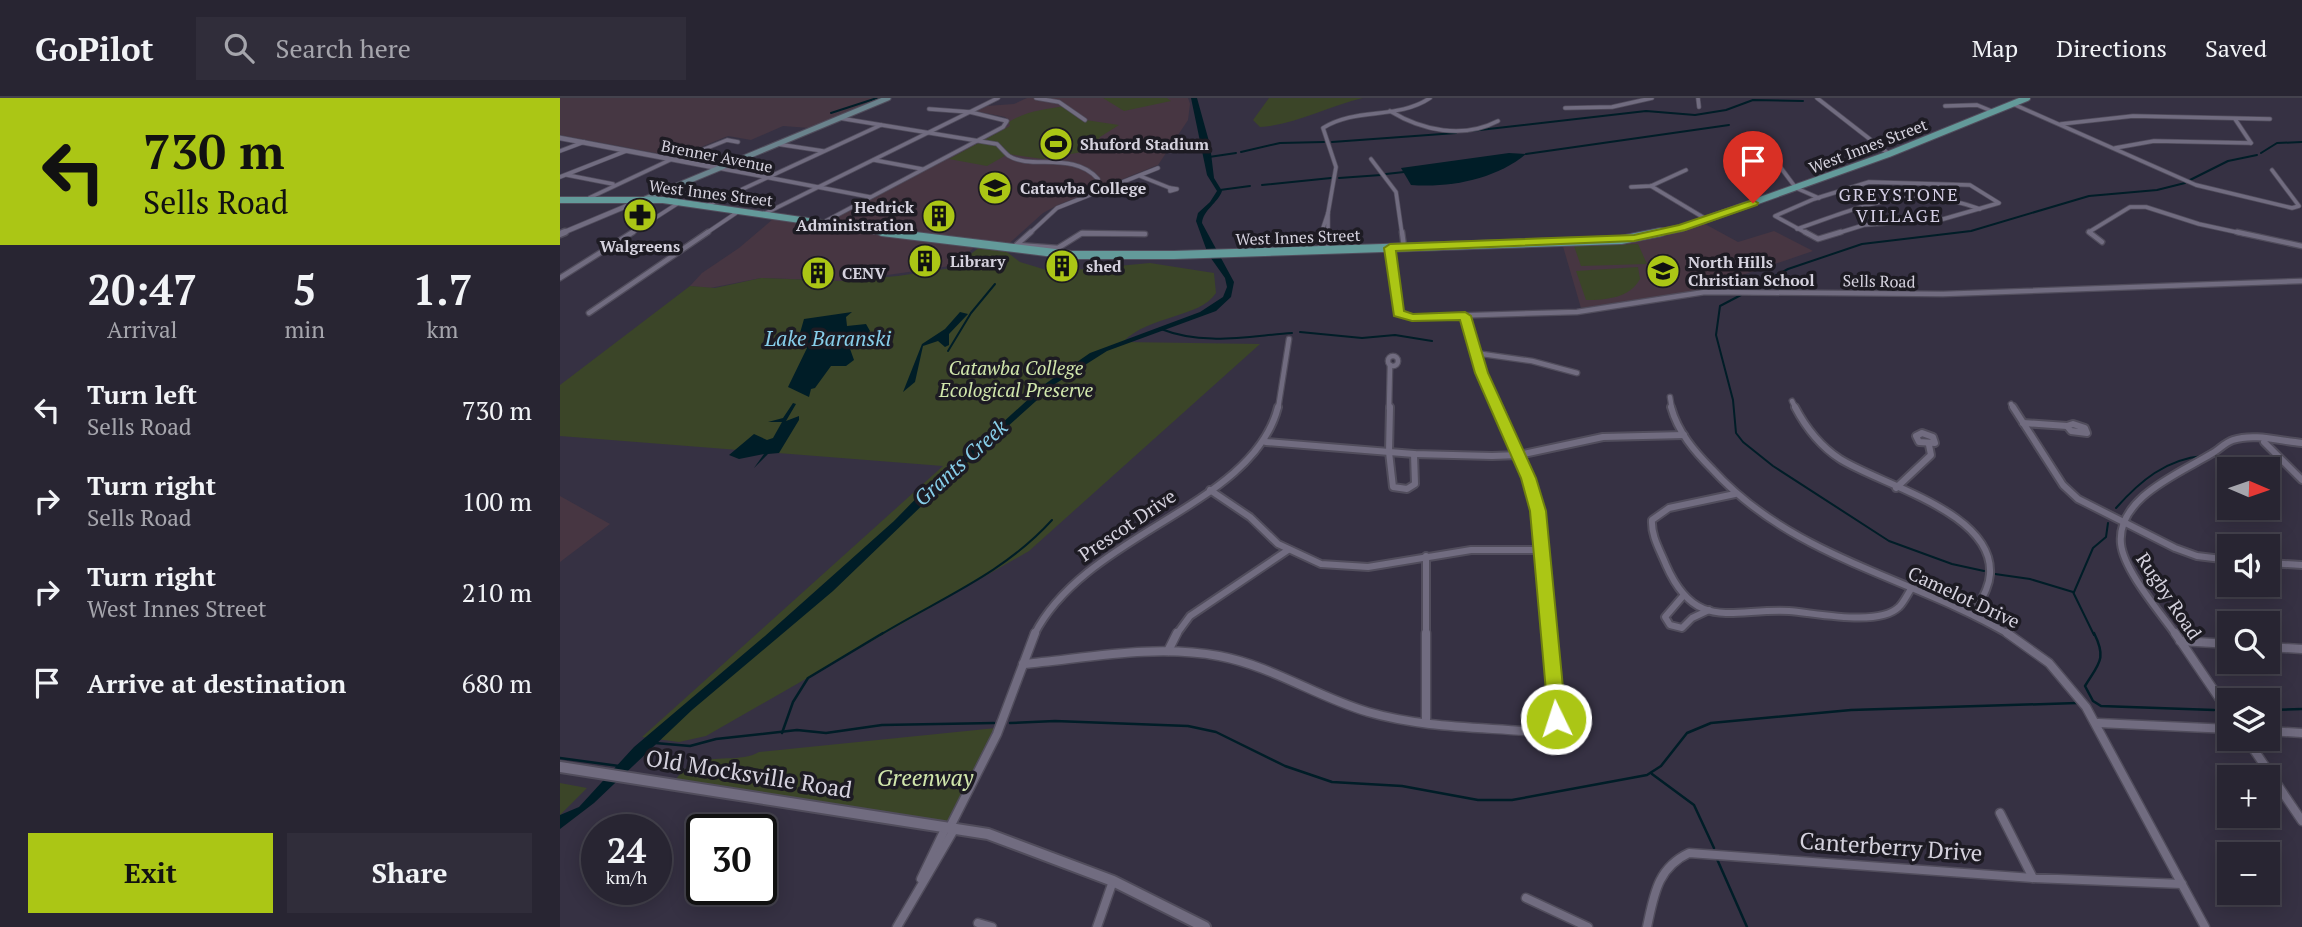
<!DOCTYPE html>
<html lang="en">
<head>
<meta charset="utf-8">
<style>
  body { margin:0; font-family:"PT Serif",serif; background:#302d3a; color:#f1f3f6; height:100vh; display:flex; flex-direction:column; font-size:26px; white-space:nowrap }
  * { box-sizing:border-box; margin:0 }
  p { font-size:23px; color:#a5a5ac }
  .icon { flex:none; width:38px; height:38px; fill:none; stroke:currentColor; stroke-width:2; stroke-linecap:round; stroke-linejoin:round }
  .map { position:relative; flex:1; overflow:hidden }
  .drawer { display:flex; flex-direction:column; background:#282532; width:560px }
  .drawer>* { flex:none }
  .banner { background:#abc615; color:#111; overflow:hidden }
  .needle { width:46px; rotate:92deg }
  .buttons { position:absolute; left:1657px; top:359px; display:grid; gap:14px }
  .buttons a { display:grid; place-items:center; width:63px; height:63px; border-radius:0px; background:#282532; box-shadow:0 4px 18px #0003,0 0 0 2px #44424d; font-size:35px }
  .speed { position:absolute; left:21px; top:716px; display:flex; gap:14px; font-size:35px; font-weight:700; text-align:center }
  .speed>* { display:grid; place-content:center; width:91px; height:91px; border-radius:50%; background:#282532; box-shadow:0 4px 18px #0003,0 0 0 2px #44424d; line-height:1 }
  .speed small { font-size:18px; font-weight:400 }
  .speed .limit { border:4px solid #111; border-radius:10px; background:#fff; color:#111 }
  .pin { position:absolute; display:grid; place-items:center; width:60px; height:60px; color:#fff; margin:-72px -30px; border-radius:50% 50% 50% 0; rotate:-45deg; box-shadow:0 0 7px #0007 }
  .pin .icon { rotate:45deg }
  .me { position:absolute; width:77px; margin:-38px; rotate:356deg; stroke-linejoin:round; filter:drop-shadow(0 0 5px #0008) }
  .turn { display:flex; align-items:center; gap:24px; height:147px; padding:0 28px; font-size:32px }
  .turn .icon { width:91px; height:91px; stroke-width:2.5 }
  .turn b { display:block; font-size:49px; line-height:60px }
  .eta { display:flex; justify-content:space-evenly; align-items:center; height:119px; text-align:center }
  .eta b { font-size:42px; font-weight:800; line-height:49px }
  .cta { display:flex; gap:14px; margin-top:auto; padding:14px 28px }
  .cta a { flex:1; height:80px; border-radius:0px; background:#abc615; color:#111; font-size:28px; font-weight:800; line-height:80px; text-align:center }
  .cta a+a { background:#302d3a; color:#f1f3f6 }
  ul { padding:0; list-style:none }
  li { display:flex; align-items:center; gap:21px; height:91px; padding:0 28px }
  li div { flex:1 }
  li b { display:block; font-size:26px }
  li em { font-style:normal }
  header { display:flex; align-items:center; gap:42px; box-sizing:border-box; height:98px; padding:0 35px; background:#282532; border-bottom:2px solid #44424d }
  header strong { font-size:33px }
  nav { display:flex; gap:38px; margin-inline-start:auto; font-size:24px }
  .search { width:490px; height:63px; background:#302d3a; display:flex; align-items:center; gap:18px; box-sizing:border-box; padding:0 24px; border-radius:0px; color:#a5a5ac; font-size:26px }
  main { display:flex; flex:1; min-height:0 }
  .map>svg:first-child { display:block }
  .education { fill:#473642 }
  .medical { fill:#463743 }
  .green { fill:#3b4528 }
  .water { fill:#001d27 }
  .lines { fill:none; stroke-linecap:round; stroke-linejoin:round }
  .stream-far1 { stroke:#001d27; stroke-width:2 }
  .stream { stroke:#001d27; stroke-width:2.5 }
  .minor-far3-casing { stroke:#514d5c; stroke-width:5 }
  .minor-far2-casing { stroke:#514d5c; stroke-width:7 }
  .minor-far1-casing { stroke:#514d5c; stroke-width:10 }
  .minor-casing { stroke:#514d5c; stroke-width:11 }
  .tertiary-far2-casing { stroke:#514d5c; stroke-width:6 }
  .tertiary-far1-casing { stroke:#514d5c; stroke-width:9 }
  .tertiary-casing { stroke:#514d5c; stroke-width:14 }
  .secondary-casing { stroke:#514d5c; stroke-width:7 }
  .primary-far1-casing { stroke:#514d5c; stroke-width:8 }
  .primary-casing { stroke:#514d5c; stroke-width:10 }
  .minor-far3 { stroke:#716c80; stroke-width:3.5 }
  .minor-far2 { stroke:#716c80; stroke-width:4.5 }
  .minor-far1 { stroke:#716c80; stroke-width:6 }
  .minor { stroke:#716c80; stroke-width:8 }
  .tertiary-far2 { stroke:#716c80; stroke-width:4.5 }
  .tertiary-far1 { stroke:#716c80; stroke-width:6 }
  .tertiary { stroke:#716c80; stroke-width:10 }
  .secondary { stroke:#6a838d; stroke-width:5 }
  .primary-far1 { stroke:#639a9a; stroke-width:6 }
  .primary { stroke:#639a9a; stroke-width:8 }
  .route { fill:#abc615; stroke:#6f810e; stroke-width:2 }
  .labels { text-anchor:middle; stroke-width:7; stroke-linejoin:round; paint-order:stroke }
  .far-poi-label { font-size:16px; font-weight:bold; fill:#d5d2de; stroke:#1d1b23; text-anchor:start }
  .far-street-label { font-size:16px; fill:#d5d2de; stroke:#1d1b23 }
  .far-neighbourhood-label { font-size:18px; letter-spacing:2px; fill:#d4cee5; stroke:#1d1b23 }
  .park-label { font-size:19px; font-style:italic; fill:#d1e7ac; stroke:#1d1b23 }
  .street-label { font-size:19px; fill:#d5d2de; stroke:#1d1b23 }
  .water-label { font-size:21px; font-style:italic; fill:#87ceea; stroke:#1d1b23 }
  .near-street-label { font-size:23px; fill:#d5d2de; stroke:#1d1b23 }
  .near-park-label { font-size:23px; font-style:italic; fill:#d1e7ac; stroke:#1d1b23 }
</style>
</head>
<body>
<header>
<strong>GoPilot</strong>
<div class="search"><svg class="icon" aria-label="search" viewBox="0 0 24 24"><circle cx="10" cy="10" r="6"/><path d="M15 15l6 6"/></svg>Search here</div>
<nav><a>Map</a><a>Directions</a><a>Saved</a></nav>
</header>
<main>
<section class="drawer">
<div class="banner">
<div class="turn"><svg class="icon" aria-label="left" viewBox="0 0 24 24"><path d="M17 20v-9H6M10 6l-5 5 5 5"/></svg><div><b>730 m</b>Sells Road</div></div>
</div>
<div class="eta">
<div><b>20:47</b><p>Arrival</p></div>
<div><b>5</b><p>min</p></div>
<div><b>1.7</b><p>km</p></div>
</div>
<ul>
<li><svg class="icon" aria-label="left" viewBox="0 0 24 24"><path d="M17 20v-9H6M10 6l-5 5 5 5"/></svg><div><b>Turn left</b><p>Sells Road</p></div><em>730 m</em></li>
<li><svg class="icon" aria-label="right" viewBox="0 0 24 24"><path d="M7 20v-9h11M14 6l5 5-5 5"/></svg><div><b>Turn right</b><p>Sells Road</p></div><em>100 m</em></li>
<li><svg class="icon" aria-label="right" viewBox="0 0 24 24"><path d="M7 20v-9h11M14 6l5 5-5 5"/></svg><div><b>Turn right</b><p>West Innes Street</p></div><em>210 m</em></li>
<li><svg class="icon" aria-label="arrive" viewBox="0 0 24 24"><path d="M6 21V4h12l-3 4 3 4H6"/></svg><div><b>Arrive at destination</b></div><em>680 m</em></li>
</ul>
<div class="cta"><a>Exit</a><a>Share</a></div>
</section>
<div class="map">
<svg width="1742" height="829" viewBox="0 0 1742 829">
  <rect width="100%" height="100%" fill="#363143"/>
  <g class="education">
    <polygon points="467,0 628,0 630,6 628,22 598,67 498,107 483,115 444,150 422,144 390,168 286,183 201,180 150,190 130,188 142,175 179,150 213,121 260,128 447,28 449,23 445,19 415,13 427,8 454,6"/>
    <polygon points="1145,126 1178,144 1214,133 1253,153 1139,192 1021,210 1002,145 1070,143"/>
    <polygon points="0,398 50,426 0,464"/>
  </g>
  <polygon class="medical" points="0,0 321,0 249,30 223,28 191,42 168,38 117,59 0,37"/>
  <g class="green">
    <polygon points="543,0 607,0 611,3 564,13"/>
    <path d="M709 0H803C769 8 734 27 700 29L693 22Z"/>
    <path d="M505 8 519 21 559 27 540 39 534 48 522 54 483 61 448 56 427 68 389 61 450 28 449 24C466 13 486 11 505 8Z"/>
    <polygon points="1078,146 1087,166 1021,168 1014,148"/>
    <path d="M420 149 443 151 460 164 493 174 590 165 654 175 656 195C640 220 589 217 563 244L700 246 469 453 146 638 119 644 82 639 383 368 0 338V287L130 188 155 190 201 180 280 183 338 178 392 170Z"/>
    <path d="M1078 169 1080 181C1070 200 1046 202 1026 202L1016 173Z"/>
    <path d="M436 630 389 727 115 683C135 649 175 668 199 654Z"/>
    <polygon points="0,685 27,690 0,717"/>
  </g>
  <g class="water">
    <path d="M631 0H637L650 47 654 80 662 93C658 105 643 112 642 125L674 184 671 199 656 213 547 253 495 286 399 372 273 493 132 612 34 705 0 731V717L19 709 74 649 205 538 334 423 380 376 429 337 485 286 530 255 640 214 663 199 667 189 665 180 648 156 636 123 638 115 650 104 657 93 647 77Z"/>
    <path d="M949 55 966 56C936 81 891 90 851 87L841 70Z"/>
    <polygon points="292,214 286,219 287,228 306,226 310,233 306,239 289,248 294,262 286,268 271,268 255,290 251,291 249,299 228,289 247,250 243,246 232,248 238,242 244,221"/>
    <polygon points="400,214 408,216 389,236 389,247 385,249 378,243 363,248 355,284 343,294 362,246 385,231"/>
    <polygon points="233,305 236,306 226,323 239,318 239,322 219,355 208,356 194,370 204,356 179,361 169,357 194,336 207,342 213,340 222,324 208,324 223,320"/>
  </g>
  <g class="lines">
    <g class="stream-far1">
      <polyline points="271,15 317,0"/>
      <polyline points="902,34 1086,13 1135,17 1166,12 1193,2 1243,3"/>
      <polyline points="772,44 896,35"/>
      <polyline points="681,54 720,45 764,44"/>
      <polyline points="1701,55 1717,45 1742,44"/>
      <polyline points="966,56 1169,27"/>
      <polyline points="649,59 676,55"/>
      <polyline points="826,76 844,74"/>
      <polyline points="779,80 821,77"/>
      <polyline points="1630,82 1668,63 1697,57"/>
      <polyline points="702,87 771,80"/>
      <polyline points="660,92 690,88"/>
      <polyline points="1190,191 1228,171 1302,146 1411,133 1529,98 1597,92 1625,85"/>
      <polyline points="1181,197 1160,208 1156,237 1173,302 1176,335 1183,344 1213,368 1329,443 1392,466 1424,473"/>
      <path d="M601 231C644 248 688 238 732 235"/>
      <polyline points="740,234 802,240 835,237 872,243"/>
      <polyline points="388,253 411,215 435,186"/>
      <path d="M1556 410C1580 383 1606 361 1643 358"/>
      <polyline points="1435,476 1470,481 1513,494 1534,537"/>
      <polyline points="1514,494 1533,450 1546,439 1548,425"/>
      <path d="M320 537C381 500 443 476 492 422"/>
    </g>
    <g class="stream">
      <path d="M1534 535C1547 561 1539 565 1525 588L1533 603 1541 608 1654 612"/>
      <polyline points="1708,612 1742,611"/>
      <polyline points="450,625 495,623 628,628 656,634 725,668 772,684 842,688 918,702 952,702 1087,677 1101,668 1127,635 1151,625 1291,612 1517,605"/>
      <polyline points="222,635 233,604 248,580 323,535"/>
      <polyline points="95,645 130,648 156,641 237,632 266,635 322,627 434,625"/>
      <polyline points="0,660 59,668"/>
      <polyline points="1092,676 1134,707 1154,750"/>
      <polyline points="1157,761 1187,829"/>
    </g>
    <defs>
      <g id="minor-far3">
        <polyline points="476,0 499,4 525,22"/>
        <polyline points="1138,0 1139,9"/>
        <polyline points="1257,0 1329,56"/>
        <polyline points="1453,6 1636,87 1732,110 1739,108 1712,72"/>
        <polyline points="1385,8 1417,7 1434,14"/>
        <polyline points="1005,10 1052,9 1092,0"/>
        <path d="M830 13C863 33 903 41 938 23"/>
        <path d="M279 20 437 46C441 50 445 55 449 58 471 72 514 53 538 81L537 94"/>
        <polyline points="1675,21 1691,45"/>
        <polyline points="1501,26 1573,18 1710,21"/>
        <polyline points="217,46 263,53"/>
        <polyline points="1555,50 1594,43 1691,45"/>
        <polyline points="0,53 24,44"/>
        <polyline points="1209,54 1236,90 1259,100"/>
        <polyline points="811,61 836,94 842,136"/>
        <polyline points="117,62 167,42 178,44"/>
        <polyline points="314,62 362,71"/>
        <polyline points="158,70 310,99"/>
        <polyline points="7,77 53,86"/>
        <polyline points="580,78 610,90"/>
        <polyline points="0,79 66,53"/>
        <polyline points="1091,88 1146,121"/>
        <polyline points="1071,89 1091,88 1126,72"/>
        <polygon points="610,90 617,91 610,93"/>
        <polyline points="29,100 112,61"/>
        <polyline points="146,108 321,27"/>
        <path d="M768 115 776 69 763 30C796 9 837 22 870 0"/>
        <polyline points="204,116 438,0"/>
        <polyline points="262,125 443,29 447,23 410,14 369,11"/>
        <path d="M1237 131C1304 108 1348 85 1420 111"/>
        <polyline points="70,136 120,104"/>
        <polyline points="145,136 179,113"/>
        <polyline points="469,136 497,110 598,70"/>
        <polyline points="521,136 574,136"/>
        <polyline points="761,136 768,115 768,136"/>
        <polyline points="1248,136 1215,118 1254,101 1309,84 1410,87 1439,105 1380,122 1304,127 1275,136"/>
        <polyline points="1531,136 1529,134 1570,109 1586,109 1639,126 1685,136"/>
      </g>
      <g id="minor-far2">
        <polyline points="768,134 768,152"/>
        <polyline points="842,134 844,149"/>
        <polyline points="1245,134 1258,141 1281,134"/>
        <polyline points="1529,134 1542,144"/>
        <polyline points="1677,134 1742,148"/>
        <polyline points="457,147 498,150 522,135 585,136"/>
        <polyline points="453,150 471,134"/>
        <polyline points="830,150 836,212 852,219 1017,214 1145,194 1383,196 1742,183"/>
        <polyline points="760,152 762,134"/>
        <polyline points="0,180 73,134"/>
        <polyline points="29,215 148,134"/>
        <polyline points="905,218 920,264 940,311"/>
        <polyline points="915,255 972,263 1017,275"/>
        <circle cx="833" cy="263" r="5"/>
        <polyline points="1110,299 1112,311"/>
        <polyline points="1232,303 1236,311"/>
        <polyline points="1451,306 1454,311"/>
        <polyline points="718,311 729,241"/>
        <polyline points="829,311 830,267"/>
      </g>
      <g id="minor-far1">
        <polyline points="830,309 829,354 833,389 847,391 855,386 854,356"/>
        <path d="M939 309C975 389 986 449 992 537"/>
        <path d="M1111 309C1118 334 1134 353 1152 371 1234 461 1350 478 1450 537"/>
        <path d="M1235 309C1246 330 1260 348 1280 361 1321 387 1434 414 1430 476 1429 491 1420 503 1414 516"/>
        <polyline points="1453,309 1503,387 1518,401 1615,450 1637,458 1670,462"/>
        <polyline points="1463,325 1507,328"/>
        <polygon points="1513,326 1525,330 1527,335 1511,333 1507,328"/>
        <polygon points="1362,335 1373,339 1375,345 1359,344 1356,338"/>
        <polyline points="706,344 854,356 932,358 959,357 1043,339 1124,337"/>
        <polyline points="1704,344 1742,382"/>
        <polyline points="1336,390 1371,357 1369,347"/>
        <polyline points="650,392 690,419 718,446 761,466 808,469 911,452 984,452"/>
        <path d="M1175 396 1109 410 1092 422C1091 438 1100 452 1106 467 1136 535 1172 510 1229 513 1256 515 1318 529 1339 509 1344 504 1347 497 1351 491"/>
        <polyline points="866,458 866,537"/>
        <polyline points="1708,465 1742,467"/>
        <polyline points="1123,498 1105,519 1110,527 1122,530 1132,520 1149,512"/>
        <path d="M474 537C526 434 693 409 718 309"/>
        <polyline points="616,537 630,518 728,452"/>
        <path d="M1616 537C1600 514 1564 473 1561 446 1556 400 1620 375 1651 356 1659 352 1664 345 1673 342 1694 335 1720 343 1742 345"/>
      </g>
      <g id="minor">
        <polyline points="866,535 866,623"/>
        <polyline points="1447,535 1489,565 1526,609 1645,829"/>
        <polyline points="1615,535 1670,616"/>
        <polyline points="1620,543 1670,546"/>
        <polyline points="1708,549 1742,551"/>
        <polyline points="608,553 617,535"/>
        <path d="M463 566C528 560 594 546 659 558 712 568 757 599 808 614 863 630 921 629 977 634L992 632 996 621 991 535"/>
        <polyline points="1538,625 1670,631"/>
        <polyline points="1708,633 1742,635"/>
        <polyline points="1686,640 1742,723"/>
        <polyline points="1440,715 1473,780"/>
        <polyline points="390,729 437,636 475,535"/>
        <polyline points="361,781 386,729"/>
        <polyline points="966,800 1028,829"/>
        <polyline points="418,825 432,829"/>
        <polyline points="337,829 395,730"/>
        <polyline points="537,829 553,783"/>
        <path d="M1087 829C1094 797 1097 770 1129 755L1473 780 1622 786"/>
      </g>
      <g id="tertiary-far2">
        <polyline points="0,40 158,70"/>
        <polyline points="0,136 81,102"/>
      </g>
      <polyline id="tertiary-far1" points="0,136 5,134"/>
      <polyline id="tertiary" points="0,669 428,736 553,783 645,829"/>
      <polyline id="secondary" points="85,101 328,0"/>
      <g id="primary-far1">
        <polyline points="0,102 103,102 337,136"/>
        <polyline points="1092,136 1122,130 1329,56 1467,0"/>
      </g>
      <polyline id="primary" points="322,134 511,157 614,157 1061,142 1101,134"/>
    </defs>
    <use href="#minor-far3" class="minor-far3-casing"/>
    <use href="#minor-far2" class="minor-far2-casing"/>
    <use href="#minor-far1" class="minor-far1-casing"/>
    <use href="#minor" class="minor-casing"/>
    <use href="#tertiary-far2" class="tertiary-far2-casing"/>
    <use href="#tertiary-far1" class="tertiary-far1-casing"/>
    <use href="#tertiary" class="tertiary-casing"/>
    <use href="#secondary" class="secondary-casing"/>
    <use href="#primary-far1" class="primary-far1-casing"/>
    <use href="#primary" class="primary-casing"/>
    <use href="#minor-far3" class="minor-far3"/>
    <use href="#minor-far2" class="minor-far2"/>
    <use href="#minor-far1" class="minor-far1"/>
    <use href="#minor" class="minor"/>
    <use href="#tertiary-far2" class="tertiary-far2"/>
    <use href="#tertiary-far1" class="tertiary-far1"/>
    <use href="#tertiary" class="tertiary"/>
    <use href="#secondary" class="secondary"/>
    <use href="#primary-far1" class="primary-far1"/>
    <use href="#primary" class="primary"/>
  </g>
  <polygon class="route" points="1193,102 1198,105 1197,107 1125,132 1074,143 836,153 844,213 853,216 905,214 911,218 928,275 976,380 986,413 1006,621 1003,627 989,627 970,413 961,380 915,275 900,222 852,223 834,218 824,150 830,146 1074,137 1119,127"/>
  <defs>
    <symbol id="stadium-disc" viewBox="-11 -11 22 22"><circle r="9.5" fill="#abc615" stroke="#1d1b23"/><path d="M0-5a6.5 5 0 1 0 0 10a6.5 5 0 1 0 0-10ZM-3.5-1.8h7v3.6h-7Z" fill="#111"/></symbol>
    <symbol id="university-disc" viewBox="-11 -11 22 22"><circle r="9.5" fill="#abc615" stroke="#1d1b23"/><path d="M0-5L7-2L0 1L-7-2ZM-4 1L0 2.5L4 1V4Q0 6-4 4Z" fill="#111"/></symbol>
    <symbol id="pharmacy-disc" viewBox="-11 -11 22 22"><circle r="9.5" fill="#abc615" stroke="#1d1b23"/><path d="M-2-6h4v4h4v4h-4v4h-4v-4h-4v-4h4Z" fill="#111"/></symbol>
    <symbol id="building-disc" viewBox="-11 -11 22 22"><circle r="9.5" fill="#abc615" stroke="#1d1b23"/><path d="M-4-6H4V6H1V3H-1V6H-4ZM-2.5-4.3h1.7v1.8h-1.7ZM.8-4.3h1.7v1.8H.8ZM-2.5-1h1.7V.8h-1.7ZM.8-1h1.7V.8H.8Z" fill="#111"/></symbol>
    <symbol id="school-disc" viewBox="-11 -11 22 22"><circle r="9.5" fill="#abc615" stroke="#1d1b23"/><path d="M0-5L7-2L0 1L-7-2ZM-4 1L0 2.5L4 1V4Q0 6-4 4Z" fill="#111"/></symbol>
  </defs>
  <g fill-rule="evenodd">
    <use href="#stadium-disc" x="477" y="27" width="38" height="38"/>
    <use href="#university-disc" x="416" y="71" width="38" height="38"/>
    <use href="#pharmacy-disc" x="61" y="98" width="38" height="38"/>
    <use href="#building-disc" x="360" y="99" width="38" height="38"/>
    <use href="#building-disc" x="346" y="144" width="38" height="38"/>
    <use href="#building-disc" x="483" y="149" width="38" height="38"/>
    <use href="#school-disc" x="1084" y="154" width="38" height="38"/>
    <use href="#building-disc" x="239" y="156" width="38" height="38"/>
  </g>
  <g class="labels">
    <g class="far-poi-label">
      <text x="520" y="52">Shuford Stadium</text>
      <text x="460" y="96">Catawba College</text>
      <text x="354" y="115" text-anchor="end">Hedrick<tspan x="354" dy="18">Administration</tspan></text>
      <text x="80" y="154" text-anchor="middle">Walgreens</text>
      <text x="390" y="169">Library</text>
      <text x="1128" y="170">North Hills<tspan x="1128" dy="18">Christian School</tspan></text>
      <text x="526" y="174">shed</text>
      <text x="282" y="181">CENV</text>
    </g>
    <g class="far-street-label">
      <text transform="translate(1308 48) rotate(-21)" y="6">West Innes Street</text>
      <text transform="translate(157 58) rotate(11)" y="6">Brenner Avenue</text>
      <text transform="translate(151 95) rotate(7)" y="6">West Innes Street</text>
      <text transform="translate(738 139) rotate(-2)" y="6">West Innes Street</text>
      <text transform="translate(1319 183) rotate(1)" y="6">Sells Road</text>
    </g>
    <g class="far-neighbourhood-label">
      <text x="1339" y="103">GREYSTONE<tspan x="1339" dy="21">VILLAGE</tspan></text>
    </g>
    <g class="park-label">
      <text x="456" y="277">Catawba College<tspan x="456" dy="22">Ecological Preserve</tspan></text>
    </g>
    <g class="street-label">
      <text transform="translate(567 427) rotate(-34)" y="7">Prescot Drive</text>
      <text transform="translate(1609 498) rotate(56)" y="7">Rugby Road</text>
      <text transform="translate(1404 499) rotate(25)" y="7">Camelot Drive</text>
    </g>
    <g class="water-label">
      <text x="268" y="248">Lake Baranski</text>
      <text transform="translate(401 365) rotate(-42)" y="7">Grants Creek</text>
    </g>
    <g class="near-street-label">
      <text transform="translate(189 676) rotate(9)" y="8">Old Mocksville Road</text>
      <text transform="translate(1331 749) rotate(4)" y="8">Canterberry Drive</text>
    </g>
    <g class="near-park-label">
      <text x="365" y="688">Greenway</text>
    </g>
  </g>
</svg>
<div class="buttons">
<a><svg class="needle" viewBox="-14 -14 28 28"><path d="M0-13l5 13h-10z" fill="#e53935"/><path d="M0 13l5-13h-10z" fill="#a5a5ac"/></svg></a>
<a><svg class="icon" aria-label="sound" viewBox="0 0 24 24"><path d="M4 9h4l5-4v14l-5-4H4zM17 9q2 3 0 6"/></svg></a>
<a><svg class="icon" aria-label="search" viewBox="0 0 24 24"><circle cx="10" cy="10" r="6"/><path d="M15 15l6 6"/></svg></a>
<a><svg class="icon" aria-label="layers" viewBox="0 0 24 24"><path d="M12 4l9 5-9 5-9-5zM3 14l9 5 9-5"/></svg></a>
<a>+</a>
<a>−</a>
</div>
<div class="speed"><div>24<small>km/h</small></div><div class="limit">30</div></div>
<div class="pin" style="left:1193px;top:105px;background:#d93025"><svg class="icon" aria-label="arrive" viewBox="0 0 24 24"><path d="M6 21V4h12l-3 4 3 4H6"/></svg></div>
<svg class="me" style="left:996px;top:621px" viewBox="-20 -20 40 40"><circle r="17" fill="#abc615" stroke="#fff" stroke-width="3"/><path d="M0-11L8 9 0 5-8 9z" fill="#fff"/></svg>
</div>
</main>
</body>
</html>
